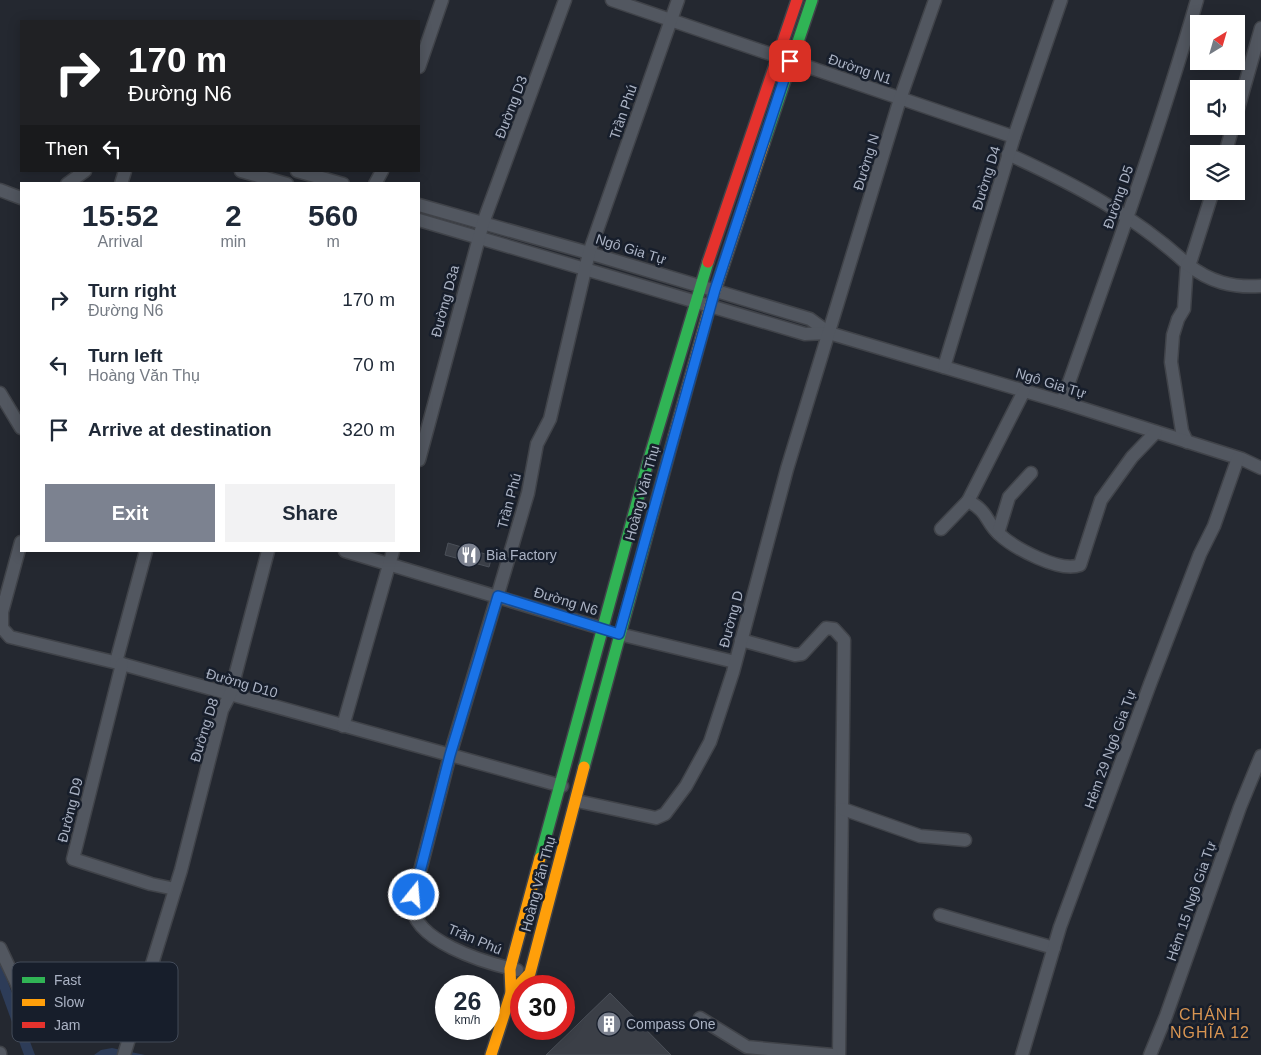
<!DOCTYPE html>
<html lang="en">
<head>
<meta charset="utf-8">
<style>
  body { margin:0; font-family:Arial,sans-serif; background:#f2f2f3; color:#1f2937; height:100vh; display:flex; flex-direction:column; font-size:19px; white-space:nowrap }
  * { box-sizing:border-box; margin:0 }
  p { font-size:16px; color:#747a83 }
  .icon { flex:none; width:28px; height:28px; fill:none; stroke:currentColor; stroke-width:2; stroke-linecap:round; stroke-linejoin:round }
  .map { position:relative; flex:1; overflow:hidden }
  .side { position:absolute; left:20px; top:182px; width:400px; height:370px; display:flex; flex-direction:column; background:#fff; border-radius:0px; box-shadow:0 2px 12px #0003 }
  .side>* { flex:none }
  .banner { position:absolute; left:20px; top:20px; width:400px; height:152px; border-radius:0px; box-shadow:0 2px 12px #0003; background:#202124; color:#fff; overflow:hidden }
  .needle { width:32px; rotate:37deg }
  .buttons { position:absolute; left:1190px; top:15px; display:grid; gap:10px }
  .buttons a { display:grid; place-items:center; width:55px; height:55px; border-radius:0px; background:#fff; box-shadow:0 2px 12px #0003; font-size:25px }
  .speed { position:absolute; left:435px; top:975px; display:flex; gap:10px; font-size:25px; font-weight:700; text-align:center }
  .speed>* { display:grid; place-content:center; width:65px; height:65px; border-radius:50%; background:#fff; box-shadow:0 2px 12px #0003; line-height:1 }
  .speed small { font-size:12px; font-weight:400 }
  .speed .limit { border:8px solid #d22; background:#fff; color:#111 }
  .pin { position:absolute; display:grid; place-items:center; width:42px; height:42px; color:#fff; margin:-21px; border-radius:10px; box-shadow:0 2px 8px #0006 }
  .me { position:absolute; width:55px; margin:-28px; rotate:17deg; stroke-linejoin:round; filter:drop-shadow(0 0 4px #0008) }
  .turn { display:flex; align-items:center; gap:18px; height:105px; padding:0 25px; font-size:22px }
  .turn .icon { width:65px; height:65px; stroke-width:2.5 }
  .turn b { display:block; font-size:35px; line-height:42px }
  .then { display:flex; align-items:center; height:48px; padding:0 25px; background:#0003; gap:10px; font-size:19px }
  .eta { display:flex; justify-content:space-evenly; align-items:center; height:85px; text-align:center }
  .eta b { font-size:30px; font-weight:600; line-height:35px }
  .button { display:flex; gap:10px; margin-top:auto; padding:10px 25px }
  .button a { flex:1; height:58px; border-radius:0px; background:#7c8290; color:#fff; font-size:20px; font-weight:600; line-height:58px; text-align:center }
  .button a+a { background:#f2f2f3; color:#1f2937 }
  ul { padding:0; list-style:none }
  li { display:flex; align-items:center; gap:15px; height:65px; padding:0 25px }
  li div { flex:1 }
  li b { display:block; font-size:19px }
  li em { font-style:normal }
  .map>svg:first-child { display:block }
  .water { fill:#2d3c58 }
  .building { fill:#3b3f47; stroke:#4b5059 }
  .lines { fill:none; stroke-linecap:round; stroke-linejoin:round }
  .street-casing { stroke:#404349; stroke-width:15 }
  .fast-casing { stroke:#404349; stroke-width:14 }
  .slow-casing { stroke:#404349; stroke-width:14 }
  .jam-casing { stroke:#404349; stroke-width:14 }
  .street { stroke:#525760; stroke-width:12 }
  .fast { stroke:#30b455; stroke-width:11 }
  .slow { stroke:#ff9f0a; stroke-width:11 }
  .jam { stroke:#e5322d; stroke-width:11 }
  .route-casing { stroke:#114b97; stroke-width:12 }
  .route { stroke:#1a73e8; stroke-width:9 }
  .labels { text-anchor:middle; stroke-width:5; stroke-linejoin:round; paint-order:stroke }
  .street-label { font-size:14px; fill:#abb3c4; stroke:#171e2b }
  .poi-label { font-size:14px; fill:#abb3c4; stroke:#171e2b; text-anchor:start }
  .quarter-label { font-size:16px; letter-spacing:1px; fill:#d89552; stroke:#171e2b }
  .key { fill:#171e2b; stroke:#434b59; stroke-width:1 }
  .key-label { font-size:14px; fill:#abb3c4 }
</style>
</head>
<body>
<div class="map">
<svg width="1261" height="1055" viewBox="0 0 1261 1055">
  <rect width="100%" height="100%" fill="#242830"/>
  <g class="water">
    <polygon points="0,961 35,1055 24,1055 0,989"/>
    <polygon points="112,1048 145,1055 94,1055 101,1050"/>
  </g>
  <g class="building">
    <polygon points="448,543 492,556 489,567 445,555"/>
    <polygon points="610,993 671,1055 546,1055"/>
  </g>
  <g class="lines">
    <defs>
      <g id="street">
        <polyline points="612,0 1014,137"/>
        <polyline points="419,67 442,0"/>
        <polyline points="1236,116 1261,28"/>
        <path d="M1008 154C1074 184 1134 215 1187 264L1184 309 1178 319 1173 335 1171 362 1182 431 1187 442"/>
        <polyline points="1225,154 1233,126"/>
        <polyline points="241,171 287,184"/>
        <polyline points="297,171 343,184"/>
        <polyline points="67,184 85,171"/>
        <polyline points="121,184 125,171"/>
        <polyline points="375,184 382,171"/>
        <polyline points="0,190 21,198"/>
        <path d="M1213 191 1191 260 1187 264C1210 282 1232 288 1261 286"/>
        <polyline points="419,205 589,253 810,319 829,333"/>
        <polyline points="419,220 805,334 829,333 1062,402 1242,459 1261,468"/>
        <polyline points="944,367 1014,137 1061,0"/>
        <polyline points="0,393 21,428"/>
        <path d="M1062 402C1109 269 1158 136 1197 0"/>
        <polyline points="419,460 483,223 565,0"/>
        <polyline points="968,501 1024,391"/>
        <path d="M941 529 968 501C989 512 985 521 999 534 1014 548 1060 573 1080 565L1101 500 1132 457 1156 432"/>
        <polyline points="998,533 1009,497 1031,473"/>
        <polyline points="21,542 2,612 2,628 10,637 122,664 562,786"/>
        <polyline points="345,551 604,629"/>
        <polyline points="619,634 735,662"/>
        <polyline points="741,640 795,655 802,654 826,628 834,629 844,640 839,1055"/>
        <polyline points="116,662 146,551"/>
        <polyline points="122,664 73,859 151,884 175,889"/>
        <polyline points="343,726 393,551"/>
        <polyline points="577,801 656,818 665,814 686,786 710,742 733,672 787,469 900,99 935,0"/>
        <polyline points="843,809 920,836 965,840"/>
        <polyline points="940,915 1054,948"/>
        <polyline points="0,948 38,1029 46,1032 131,1033"/>
        <path d="M517 970C486 963 410 941 412 902L450 755 528 493 537 444 550 419 589 253 678 0"/>
        <polyline points="700,1018 747,1047 832,1055"/>
        <polyline points="0,1053 0,1055"/>
        <polyline points="124,1055 181,870 222,710 230,695 268,551"/>
        <polyline points="1022,1055 1060,927 1150,684 1200,554 1214,526 1238,458"/>
        <polyline points="1150,1055 1166,1016 1240,807 1261,756"/>
      </g>
      <g id="fast">
        <polyline points="764,143 812,0"/>
        <polyline points="584,767 674,436"/>
        <polyline points="540,858 648,462 708,262"/>
      </g>
      <g id="slow">
        <polyline points="674,436 710,306 764,143"/>
        <polyline points="511,993 530,973 584,767"/>
        <polyline points="491,1055 511,993 510,969 540,858"/>
      </g>
      <polyline id="jam" points="708,262 797,0"/>
    </defs>
    <use href="#street" class="street-casing"/>
    <use href="#fast" class="fast-casing"/>
    <use href="#slow" class="slow-casing"/>
    <use href="#jam" class="jam-casing"/>
    <use href="#street" class="street"/>
    <use href="#fast" class="fast"/>
    <use href="#slow" class="slow"/>
    <use href="#jam" class="jam"/>
  </g>
  <g class="lines">
    <defs>
      <polyline id="route" points="414,895 450,755 498,596 619,634 715,290 790,61"/>
    </defs>
    <use href="#route" class="route-casing"/>
    <use href="#route" class="route"/>
  </g>
  <defs>
    <symbol id="restaurant-disc" viewBox="-11 -11 22 22"><circle r="9.5" fill="#7c8290" stroke="#171e2b"/><path d="M-5-6h1v4h1v-4h1v4h1v-4h1v5L-1.5 .5V6h-2V.5L-5-1ZM5-6V6H3V1.5H1.5Q1.5-4 5-6Z" fill="#fff"/></symbol>
    <symbol id="building-disc" viewBox="-11 -11 22 22"><circle r="9.5" fill="#7c8290" stroke="#171e2b"/><path d="M-4-6H4V6H1V3H-1V6H-4ZM-2.5-4.3h1.7v1.8h-1.7ZM.8-4.3h1.7v1.8H.8ZM-2.5-1h1.7V.8h-1.7ZM.8-1h1.7V.8H.8Z" fill="#fff"/></symbol>
  </defs>
  <g fill-rule="evenodd">
    <use href="#restaurant-disc" x="455" y="541" width="28" height="28"/>
    <use href="#building-disc" x="595" y="1010" width="28" height="28"/>
  </g>
  <g class="labels">
    <g class="street-label">
      <text transform="translate(860 69) rotate(19)" y="5">Đường N1</text>
      <text transform="translate(511 107) rotate(-69)" y="5">Đường D3</text>
      <text transform="translate(623 112) rotate(-71)" y="5">Trần Phú</text>
      <text transform="translate(866 162) rotate(-73)" y="5">Đường N</text>
      <text transform="translate(986 178) rotate(-73)" y="5">Đường D4</text>
      <text transform="translate(1118 197) rotate(-71)" y="5">Đường D5</text>
      <text transform="translate(631 249) rotate(17)" y="5">Ngô Gia Tự</text>
      <text transform="translate(445 301) rotate(-75)" y="5">Đường D3a</text>
      <text transform="translate(1051 383) rotate(17)" y="5">Ngô Gia Tự</text>
      <text transform="translate(642 493) rotate(-75)" y="5">Hoàng Văn Thụ</text>
      <text transform="translate(509 501) rotate(-75)" y="5">Trần Phú</text>
      <text transform="translate(566 601) rotate(17)" y="5">Đường N6</text>
      <text transform="translate(731 619) rotate(-75)" y="5">Đường D</text>
      <text transform="translate(242 683) rotate(16)" y="5">Đường D10</text>
      <text transform="translate(204 730) rotate(-73)" y="5">Đường D8</text>
      <text transform="translate(1110 749) rotate(-70)" y="5">Hẻm 29 Ngô Gia Tự</text>
      <text transform="translate(70 810) rotate(-76)" y="5">Đường D9</text>
      <text transform="translate(538 884) rotate(-75)" y="5">Hoàng Văn Thụ</text>
      <text transform="translate(1191 901) rotate(-71)" y="5">Hẻm 15 Ngô Gia Tự</text>
      <text transform="translate(475 939) rotate(23)" y="5">Trần Phú</text>
    </g>
    <g class="poi-label">
      <text x="486" y="560">Bia Factory</text>
      <text x="626" y="1029">Compass One</text>
    </g>
    <g class="quarter-label">
      <text x="1210" y="1020">CHÁNH<tspan x="1210" dy="18">NGHĨA 12</tspan></text>
    </g>
  </g>
  <rect x="12" y="962" width="166" height="80" rx="8" class="key"/>
  <rect x="22" y="977" width="23" height="6" fill="#30b455"/>
  <rect x="22" y="999" width="23" height="7" fill="#ff9f0a"/>
  <rect x="22" y="1022" width="23" height="6" fill="#e5322d"/>
  <g class="key-label">
    <text x="54" y="985">Fast</text>
    <text x="54" y="1007">Slow</text>
    <text x="54" y="1030">Jam</text>
  </g>
</svg>
<div class="buttons">
<a><svg class="needle" viewBox="-14 -14 28 28"><path d="M0-13l5 13h-10z" fill="#e53935"/><path d="M0 13l5-13h-10z" fill="#747a83"/></svg></a>
<a><svg class="icon" aria-label="sound" viewBox="0 0 24 24"><path d="M4 9h4l5-4v14l-5-4H4zM17 9q2 3 0 6"/></svg></a>
<a><svg class="icon" aria-label="layers" viewBox="0 0 24 24"><path d="M12 4l9 5-9 5-9-5zM3 14l9 5 9-5"/></svg></a>
</div>
<div class="speed"><div>26<small>km/h</small></div><div class="limit">30</div></div>
<div class="pin" style="left:790px;top:61px;background:#d93025"><svg class="icon" aria-label="arrive" viewBox="0 0 24 24"><path d="M6 21V4h12l-3 4 3 4H6"/></svg></div>
<svg class="me" style="left:414px;top:895px" viewBox="-20 -20 40 40"><circle r="17" fill="#1a73e8" stroke="#fff" stroke-width="3"/><path d="M0-11L8 9 0 5-8 9z" fill="#fff"/></svg>
<div class="banner">
<div class="turn"><svg class="icon" aria-label="right" viewBox="0 0 24 24"><path d="M7 20v-9h11M14 6l5 5-5 5"/></svg><div><b>170 m</b>Đường N6</div></div>
<div class="then">Then<svg class="icon" aria-label="left" viewBox="0 0 24 24"><path d="M17 20v-9H6M10 6l-5 5 5 5"/></svg></div>
</div>
<section class="side">
<div class="eta">
<div><b>15:52</b><p>Arrival</p></div>
<div><b>2</b><p>min</p></div>
<div><b>560</b><p>m</p></div>
</div>
<ul>
<li><svg class="icon" aria-label="right" viewBox="0 0 24 24"><path d="M7 20v-9h11M14 6l5 5-5 5"/></svg><div><b>Turn right</b><p>Đường N6</p></div><em>170 m</em></li>
<li><svg class="icon" aria-label="left" viewBox="0 0 24 24"><path d="M17 20v-9H6M10 6l-5 5 5 5"/></svg><div><b>Turn left</b><p>Hoàng Văn Thụ</p></div><em>70 m</em></li>
<li><svg class="icon" aria-label="arrive" viewBox="0 0 24 24"><path d="M6 21V4h12l-3 4 3 4H6"/></svg><div><b>Arrive at destination</b></div><em>320 m</em></li>
</ul>
<div class="button"><a>Exit</a><a>Share</a></div>
</section>
</div>
</body>
</html>
